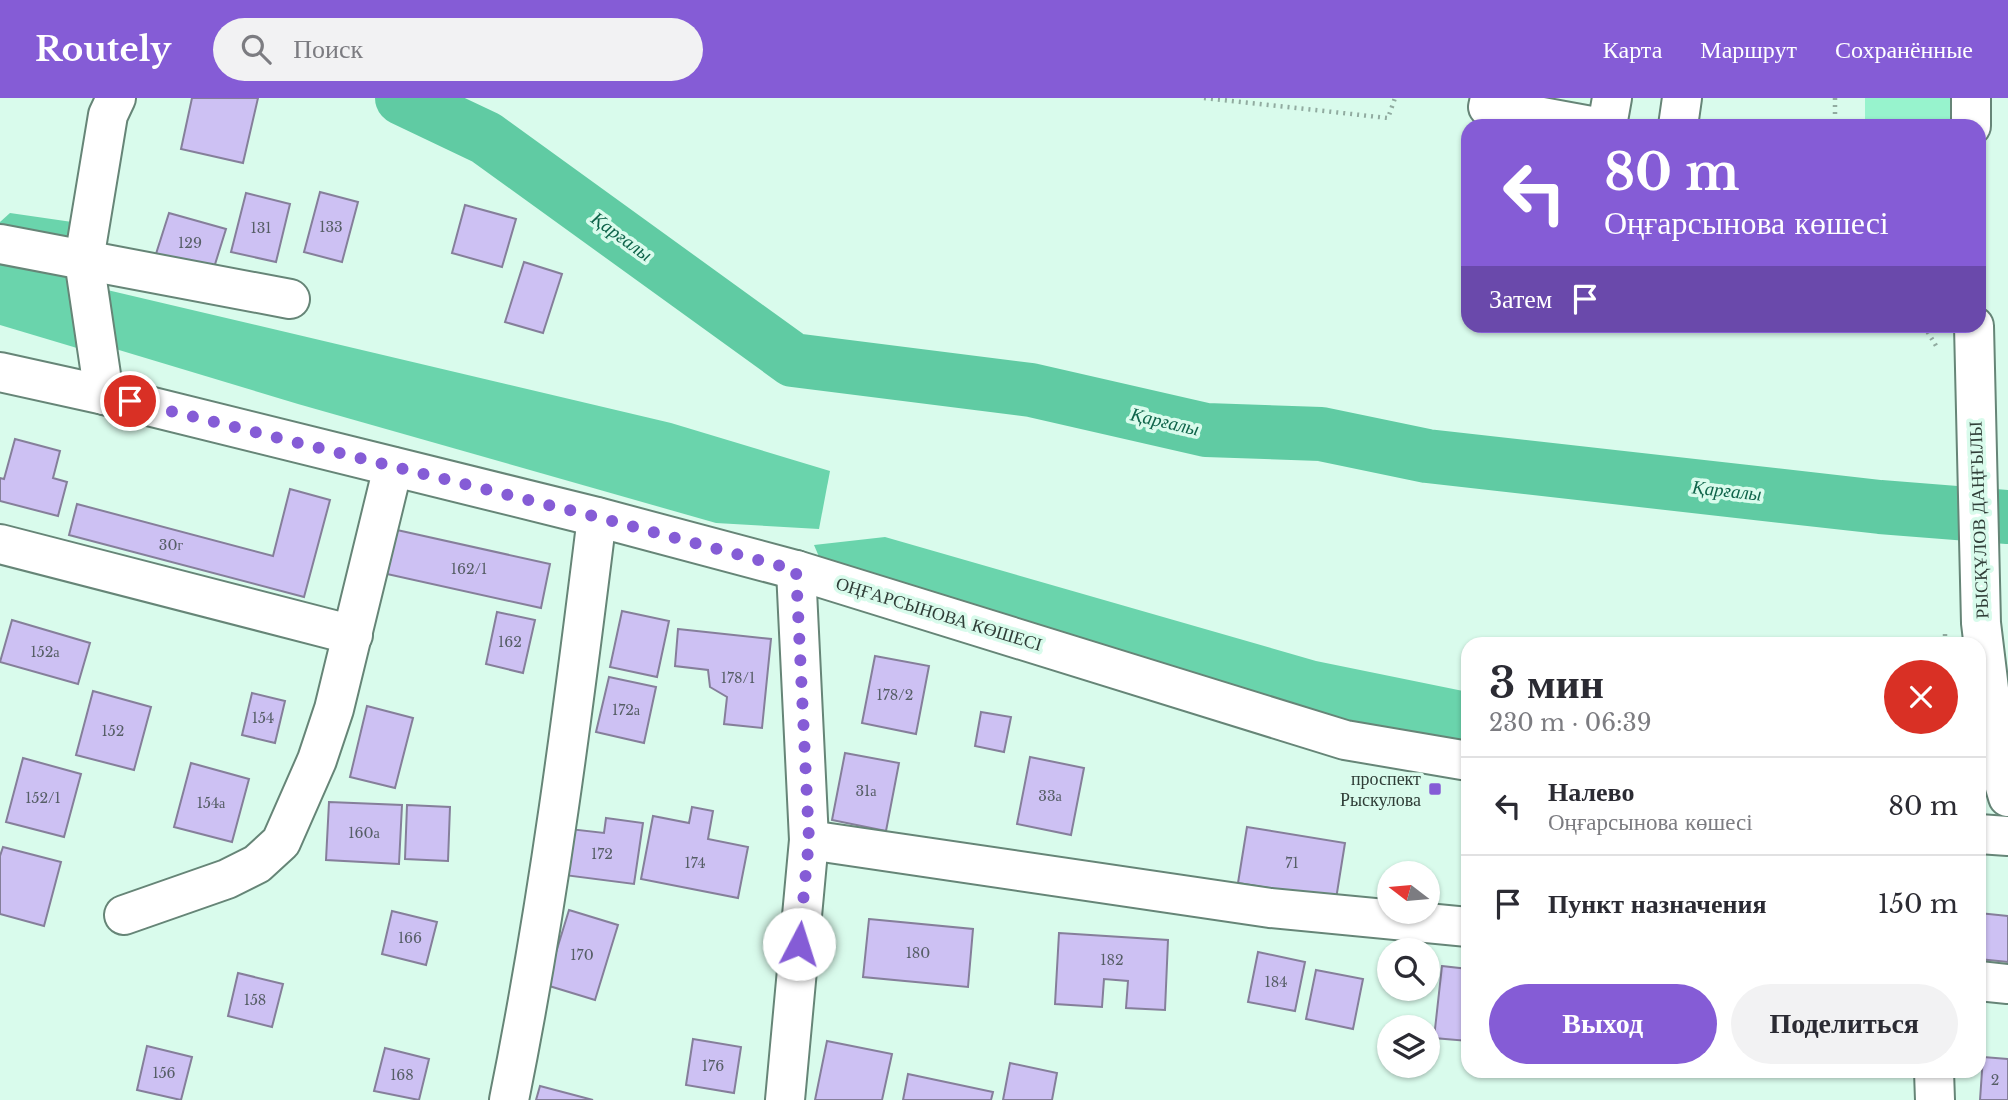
<!DOCTYPE html>
<html lang="ru">
<head>
<meta charset="utf-8">
<style>
  body { margin:0; font-family:"Libre Baskerville",serif; background:#f2f2f3; color:#2b2b33; height:100vh; display:flex; flex-direction:column; font-size:26px; white-space:nowrap }
  * { box-sizing:border-box; margin:0 }
  p { font-size:23px; color:#7c7c81 }
  .icon { flex:none; width:38px; height:38px; fill:none; stroke:currentColor; stroke-width:2; stroke-linecap:round; stroke-linejoin:round }
  .map { position:relative; flex:1; overflow:hidden }
  .panel { position:absolute; left:1461px; top:539px; width:525px; height:441px; display:flex; flex-direction:column; background:#fff; border-radius:21px; box-shadow:0 2px 5px #0004 }
  .panel>* { flex:none }
  .banner { position:absolute; left:1461px; top:21px; width:525px; height:214px; border-radius:21px; box-shadow:0 2px 5px #0004; background:#855cd6; color:#fff; overflow:hidden }
  .needle { width:46px; rotate:286deg }
  .buttons { position:absolute; left:1377px; top:763px; display:grid; gap:14px }
  .buttons a { display:grid; place-items:center; width:63px; height:63px; border-radius:50%; background:#fff; box-shadow:0 2px 5px #0004; font-size:35px }
  .pin { position:absolute; display:grid; place-items:center; width:60px; height:60px; color:#fff; margin:-30px; border:4px solid #fff; border-radius:50%; box-shadow:0 2px 7px #0007 }
  .me { position:absolute; width:77px; margin:-38px; rotate:5deg; stroke-linejoin:round; filter:drop-shadow(0 0 5px #0008) }
  .turn { display:flex; align-items:center; gap:24px; height:147px; padding:0 28px; font-size:32px }
  .turn .icon { width:91px; height:91px; stroke-width:2.5 }
  .turn b { display:block; font-size:49px; line-height:60px }
  .then { display:flex; align-items:center; height:66px; padding:0 28px; background:#0003; gap:14px; font-size:26px }
  .round { display:grid; place-items:center; flex:none; width:74px; height:74px; border-radius:37px; background:#f2f2f3 }
  .head { display:flex; align-items:center; justify-content:space-between; height:119px; padding:0 28px }
  h1 { font-size:42px; font-weight:600; line-height:52px }
  .cta { display:flex; gap:14px; margin-top:auto; padding:14px 28px }
  .cta a { flex:1; height:80px; border-radius:42px; background:#855cd6; color:#fff; font-size:28px; font-weight:600; line-height:80px; text-align:center }
  .cta a+a { background:#f2f2f3; color:#2b2b33 }
  ul { padding:0; list-style:none }
  li { display:flex; align-items:center; gap:21px; height:98px; padding:0 28px; border-top:2px solid #e1e1e2 }
  li div { flex:1 }
  li b { display:block; font-size:26px }
  li em { font-style:normal }
  header { display:flex; align-items:center; gap:42px; box-sizing:border-box; height:98px; padding:0 35px; background:#855cd6; color:#fff }
  header strong { font-size:33px }
  nav { display:flex; gap:38px; margin-inline-start:auto; font-size:24px }
  .search { width:490px; height:63px; background:#f2f2f3; display:flex; align-items:center; gap:18px; box-sizing:border-box; padding:0 24px; border-radius:38px; color:#7c7c81; font-size:26px }
  .map>svg:first-child { display:block }
  .green { fill:#97f3cd }
  .forest { fill:#6ad4ac }
  .lines { fill:none; stroke-linecap:round; stroke-linejoin:round }
  .river { stroke:#60cba3; stroke-width:54 }
  .building { fill:#cdc1f3; stroke:#857f9a; stroke-width:2 }
  .minor-casing { stroke:#668577; stroke-width:42 }
  .major-casing { stroke:#668577; stroke-width:42 }
  .path { stroke:#91aba0; stroke-width:4.5; stroke-dasharray:2 5; stroke-linecap:butt }
  .minor { stroke:#fff; stroke-width:38 }
  .major { stroke:#fff; stroke-width:38 }
  .route { stroke:#855cd6; stroke-width:12; stroke-dasharray:0 21.6 }
  .poi-dot { fill:#855cd6; stroke:#d9fbec; stroke-width:2.5 }
  .labels { text-anchor:middle; stroke-width:7; stroke-linejoin:round; paint-order:stroke }
  .number-label { font-size:14px; fill:#565e66 }
  .street-label { font-size:18px; fill:#2f3d37; stroke:#d9fbec }
  .poi-label { font-size:18px; fill:#2f3d37; stroke:#d9fbec; text-anchor:end }
  .water-label { font-size:19px; font-style:italic; fill:#0f644a; stroke:#d9fbec }
</style>
</head>
<body>
<header>
<strong>Routely</strong>
<div class="search"><svg class="icon" aria-label="search" viewBox="0 0 24 24"><circle cx="10" cy="10" r="6"/><path d="M15 15l6 6"/></svg>Поиск</div>
<nav><a>Карта</a><a>Маршрут</a><a>Сохранённые</a></nav>
</header>
<div class="map">
<svg width="2008" height="1002" viewBox="0 0 2008 1002">
  <rect width="100%" height="100%" fill="#d9fbec"/>
  <rect class="green" x="1865" y="0" width="88" height="28"/>
  <g class="forest">
    <polygon points="10,115 79,125 87,253 0,227 0,124"/>
    <polygon points="103,191 671,325 830,373 819,431 716,425 298,306 109,249"/>
    <polygon points="885,439 1316,563 1468,594 1468,662 829,482 814,447"/>
  </g>
  <g class="lines">
    <polyline class="river" points="402,0 486,40 793,262 1031,292 1206,332 1321,336 1427,358 1880,409 2008,419"/>
  </g>
  <g class="building">
    <polygon points="192,0 258,0 243,65 181,51"/>
    <polygon points="320,94 358,104 342,164 304,154"/>
    <polygon points="246,95 290,106 276,164 231,154"/>
    <polygon points="465,107 516,121 502,169 452,155"/>
    <polygon points="169,115 226,131 212,176 155,159"/>
    <polygon points="524,164 562,176 543,235 505,224"/>
    <polygon points="15,341 60,353 53,380 67,384 58,418 0,403 0,380 4,381"/>
    <polygon points="290,391 330,402 304,499 69,437 77,406 273,458"/>
    <polygon points="397,432 550,466 541,510 387,476"/>
    <polygon points="622,513 669,523 657,579 610,569"/>
    <polygon points="497,514 535,522 523,575 486,566"/>
    <polygon points="12,522 90,545 78,586 0,564"/>
    <polygon points="678,531 771,541 762,630 724,626 727,599 710,589 708,572 675,568"/>
    <polygon points="875,558 929,568 916,636 862,625"/>
    <polygon points="609,579 656,589 644,645 596,634"/>
    <polygon points="93,593 151,609 134,672 76,657"/>
    <polygon points="252,595 285,603 275,645 242,637"/>
    <polygon points="367,608 413,620 395,690 350,679"/>
    <polygon points="981,614 1011,619 1004,654 975,648"/>
    <polygon points="845,655 899,665 886,733 832,722"/>
    <polygon points="1030,659 1084,670 1071,737 1017,726"/>
    <polygon points="23,660 81,676 64,739 6,724"/>
    <polygon points="191,665 249,681 232,744 174,729"/>
    <polygon points="329,704 402,707 399,766 326,762"/>
    <polygon points="407,707 450,709 448,763 405,761"/>
    <polygon points="692,709 713,713 708,741 748,749 738,800 641,781 653,718 689,725"/>
    <polygon points="606,720 643,725 634,786 564,777 570,731 604,735"/>
    <polygon points="1247,729 1345,745 1336,801 1238,785"/>
    <polygon points="3,749 61,764 44,828 0,816 0,758"/>
    <polygon points="569,812 618,827 595,902 546,887"/>
    <polygon points="392,813 437,824 426,867 382,856"/>
    <polygon points="1979,815 2008,818 2008,864 1979,861"/>
    <polygon points="869,821 973,831 968,889 863,879"/>
    <polygon points="1059,835 1168,842 1165,912 1126,910 1128,883 1104,881 1102,909 1055,906"/>
    <polygon points="1258,854 1305,864 1295,913 1248,904"/>
    <polygon points="1442,868 1468,871 1468,943 1434,940"/>
    <polygon points="1316,872 1363,881 1353,931 1306,921"/>
    <polygon points="238,875 283,886 272,929 228,918"/>
    <polygon points="693,941 741,949 734,995 686,987"/>
    <polygon points="827,943 892,956 882,1002 815,1002"/>
    <polygon points="147,948 192,959 181,1002 137,992"/>
    <polygon points="385,950 429,961 419,1002 374,993"/>
    <polygon points="1983,959 2008,961 2008,1002 1980,1002"/>
    <polygon points="1010,965 1057,975 1052,1002 1003,1002"/>
    <polygon points="908,976 993,994 991,1002 903,1002"/>
    <polygon points="540,988 593,1002 536,1002"/>
  </g>
  <g class="lines">
    <defs>
      <g id="minor">
        <polyline points="116,0 108,17 84,162 290,201"/>
        <polyline points="1490,0 1488,9 1591,28"/>
        <polyline points="1607,28 1612,0"/>
        <polyline points="1678,28 1682,0"/>
        <polyline points="0,146 84,162 104,297"/>
        <polyline points="0,446 353,537"/>
        <polyline points="809,742 1270,810 1468,829"/>
        <polyline points="124,817 227,781 257,766 281,744 317,662 334,611 393,369"/>
        <polyline points="1979,883 2008,886"/>
        <polyline points="1934,973 1935,1002"/>
        <path d="M509 1002C548 809 573 614 597 419"/>
        <polyline points="785,1002 809,742 796,472"/>
      </g>
      <g id="major">
        <polyline points="1971,0 1971,28"/>
        <polyline points="1974,228 1981,525 1998,665 2008,699"/>
        <polyline points="0,274 104,297 597,419 796,472 1345,642 1468,663"/>
        <polyline points="1979,736 2008,738"/>
      </g>
    </defs>
    <use href="#minor" class="minor-casing"/>
    <use href="#major" class="major-casing"/>
    <g class="path">
      <polyline points="1204,0 1388,20 1395,0"/>
      <polyline points="1835,0 1835,28"/>
      <polyline points="1924,228 1938,251"/>
      <polyline points="1945,536 1945,546"/>
    </g>
    <use href="#minor" class="minor"/>
    <use href="#major" class="major"/>
  </g>
  <g class="lines">
    <polyline class="route" points="130,303 597,419 796,472 809,742 799,846"/>
  </g>
  <rect class="poi-dot" x="1428" y="684" width="14" height="14" rx="3.5"/>
  <g class="labels">
    <g class="number-label">
      <text x="331" y="134">133</text>
      <text x="261" y="135">131</text>
      <text x="190" y="150">129</text>
      <text x="171" y="452">30г</text>
      <text x="469" y="476">162/1</text>
      <text x="510" y="549">162</text>
      <text x="45" y="559">152а</text>
      <text x="738" y="585">178/1</text>
      <text x="895" y="602">178/2</text>
      <text x="626" y="617">172а</text>
      <text x="263" y="625">154</text>
      <text x="113" y="638">152</text>
      <text x="866" y="698">31а</text>
      <text x="1050" y="703">33а</text>
      <text x="43" y="705">152/1</text>
      <text x="211" y="710">154а</text>
      <text x="364" y="740">160а</text>
      <text x="602" y="761">172</text>
      <text x="695" y="770">174</text>
      <text x="1292" y="770">71</text>
      <text x="410" y="845">166</text>
      <text x="918" y="860">180</text>
      <text x="582" y="862">170</text>
      <text x="1112" y="867">182</text>
      <text x="1276" y="889">184</text>
      <text x="255" y="907">158</text>
      <text x="713" y="973">176</text>
      <text x="164" y="980">156</text>
      <text x="402" y="982">168</text>
      <text x="1995" y="987">2</text>
    </g>
    <g class="street-label">
      <text transform="translate(1979 422) rotate(-92)" y="6">РЫСҚҰЛОВ ДАҢҒЫЛЫ</text>
      <text transform="translate(939 516) rotate(17)" y="6">ОҢҒАРСЫНОВА КӨШЕСІ</text>
    </g>
    <g class="poi-label">
      <text x="1421" y="687">проспект<tspan x="1421" dy="21">Рыскулова</tspan></text>
    </g>
    <g class="water-label">
      <text transform="translate(622 138) rotate(36)" y="7">Қарғалы</text>
      <text transform="translate(1165 323) rotate(13)" y="7">Қарғалы</text>
      <text transform="translate(1727 392) rotate(6)" y="7">Қарғалы</text>
    </g>
  </g>
</svg>
<div class="buttons">
<a><svg class="needle" viewBox="-14 -14 28 28"><path d="M0-13l5 13h-10z" fill="#e53935"/><path d="M0 13l5-13h-10z" fill="#7c7c81"/></svg></a>
<a><svg class="icon" aria-label="search" viewBox="0 0 24 24"><circle cx="10" cy="10" r="6"/><path d="M15 15l6 6"/></svg></a>
<a><svg class="icon" aria-label="layers" viewBox="0 0 24 24"><path d="M12 4l9 5-9 5-9-5zM3 14l9 5 9-5"/></svg></a>
</div>
<div class="pin" style="left:130px;top:303px;background:#d93025"><svg class="icon" aria-label="arrive" viewBox="0 0 24 24"><path d="M6 21V4h12l-3 4 3 4H6"/></svg></div>
<svg class="me" style="left:799px;top:846px" viewBox="-20 -20 40 40"><circle r="19" fill="#fff"/><path d="M0-13L10 11 0 6-10 11z" fill="#855cd6"/></svg>
<div class="banner">
<div class="turn"><svg class="icon" aria-label="left" viewBox="0 0 24 24"><path d="M17 20v-9H6M10 6l-5 5 5 5"/></svg><div><b>80 m</b>Оңғарсынова көшесі</div></div>
<div class="then">Затем<svg class="icon" aria-label="arrive" viewBox="0 0 24 24"><path d="M6 21V4h12l-3 4 3 4H6"/></svg></div>
</div>
<section class="panel">
<div class="head"><div><h1>3 мин</h1><p>230 m · 06:39</p></div><a class="round" style="background:#d93025;color:#fff"><svg class="icon" aria-label="close" viewBox="0 0 24 24"><path d="M6 6l12 12M18 6L6 18"/></svg></a></div>
<ul>
<li><svg class="icon" aria-label="left" viewBox="0 0 24 24"><path d="M17 20v-9H6M10 6l-5 5 5 5"/></svg><div><b>Налево</b><p>Оңғарсынова көшесі</p></div><em>80 m</em></li>
<li><svg class="icon" aria-label="arrive" viewBox="0 0 24 24"><path d="M6 21V4h12l-3 4 3 4H6"/></svg><div><b>Пункт назначения</b></div><em>150 m</em></li>
</ul>
<div class="cta"><a>Выход</a><a>Поделиться</a></div>
</section>
</div>
</body>
</html>
